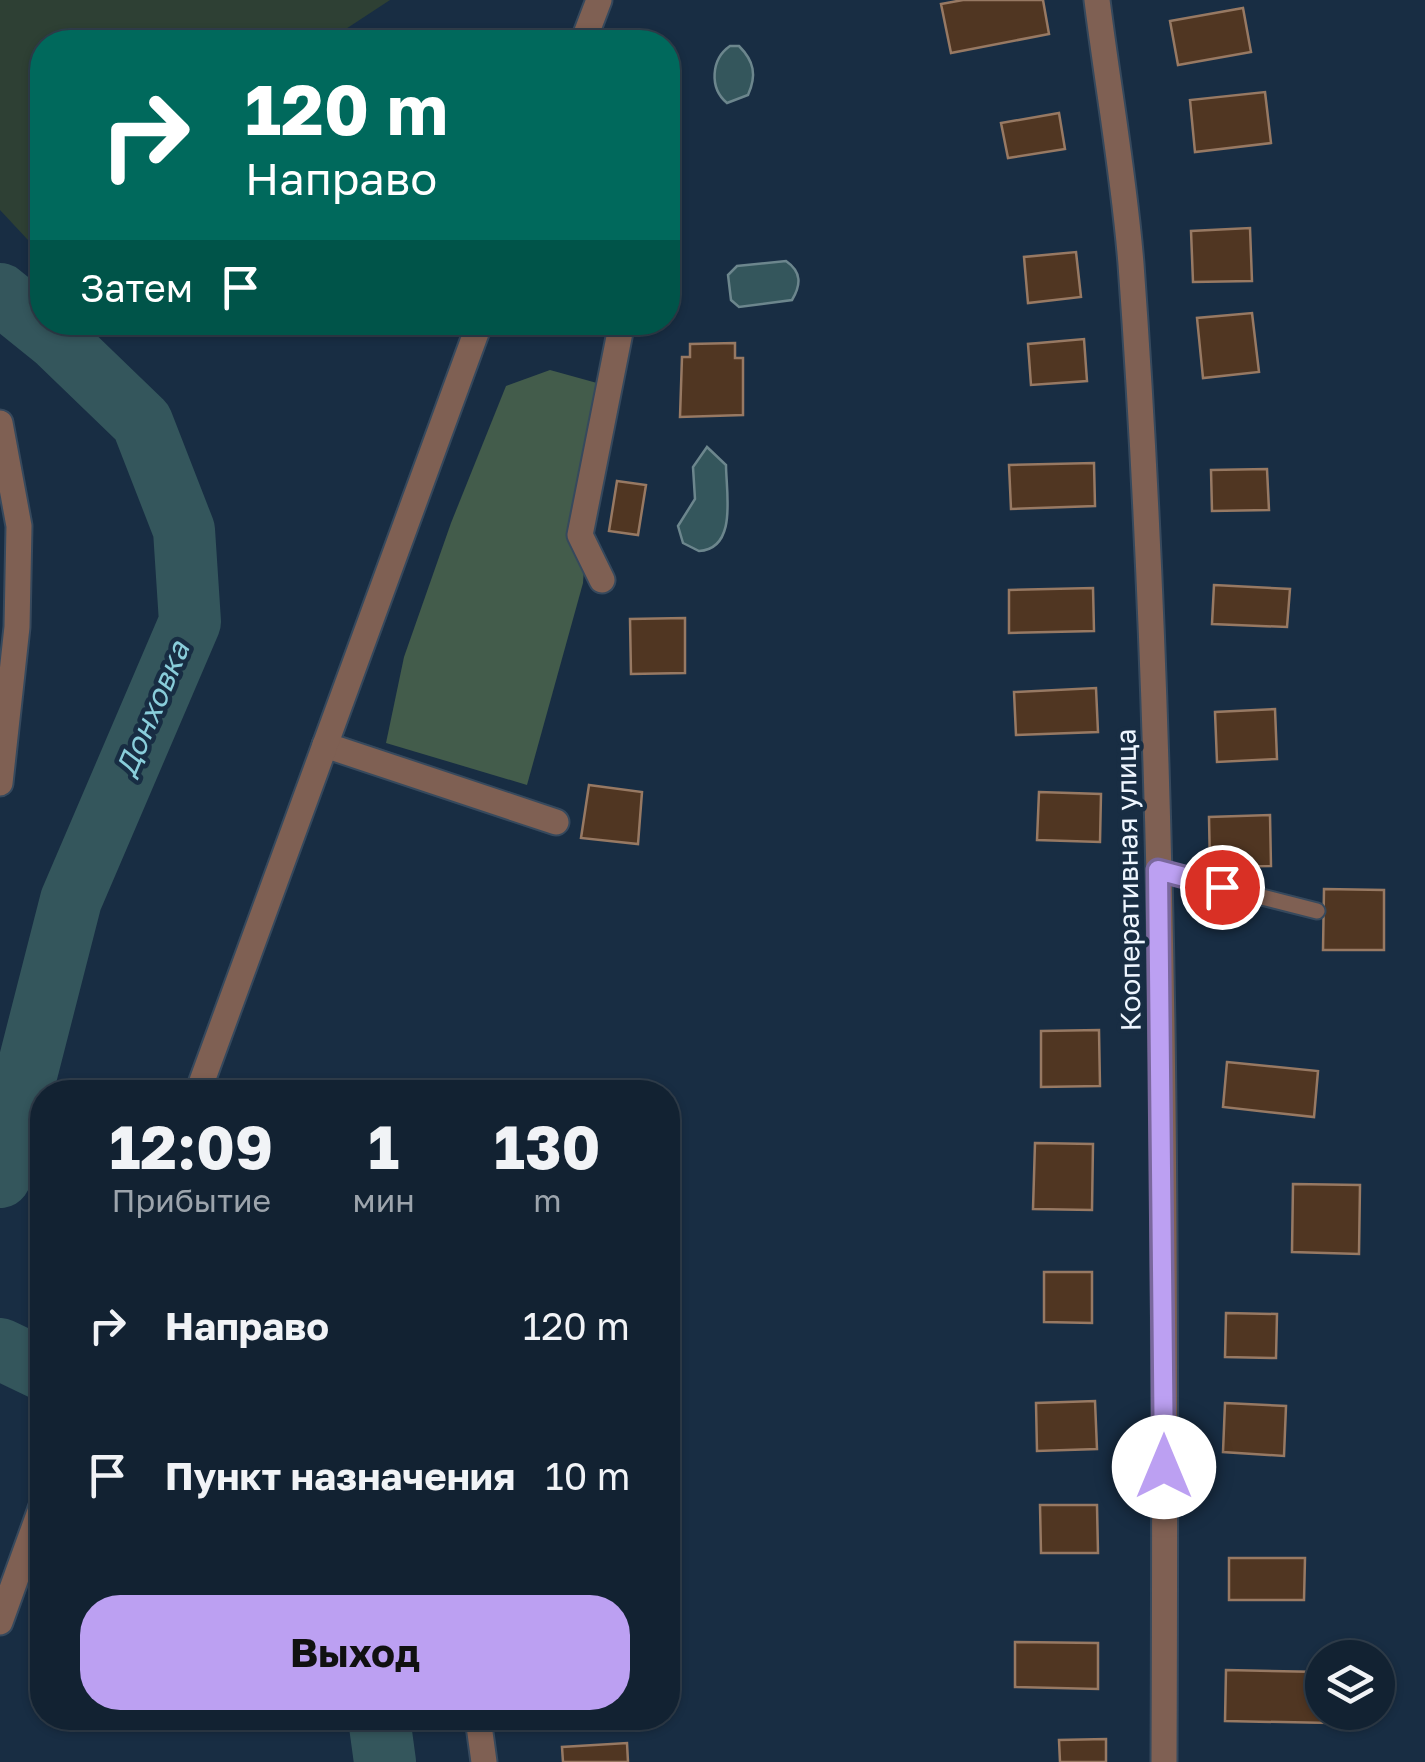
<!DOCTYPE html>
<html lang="ru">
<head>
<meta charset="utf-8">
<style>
  body { margin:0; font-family:"Golos Text",sans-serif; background:#1f2f3e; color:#f1f3f6; height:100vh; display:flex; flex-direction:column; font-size:38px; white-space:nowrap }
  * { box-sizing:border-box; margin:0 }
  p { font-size:32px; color:#9ca4ac }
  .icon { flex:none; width:55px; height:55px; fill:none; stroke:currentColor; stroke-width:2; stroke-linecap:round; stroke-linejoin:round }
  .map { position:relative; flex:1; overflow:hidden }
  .side { position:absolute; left:30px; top:1080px; width:650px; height:650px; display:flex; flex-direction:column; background:#122232; border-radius:40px; box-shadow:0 2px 8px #0004,0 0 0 2px #313f4d }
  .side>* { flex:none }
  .banner { position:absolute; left:30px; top:30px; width:650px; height:305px; border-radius:40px; box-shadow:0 2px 8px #0004,0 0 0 2px #313f4d; background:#00695c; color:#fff; overflow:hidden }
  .fabs { position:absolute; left:1305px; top:1640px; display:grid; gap:20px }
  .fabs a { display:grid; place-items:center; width:90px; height:90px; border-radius:50%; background:#122232; box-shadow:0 2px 8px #0004,0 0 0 2px #313f4d; font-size:50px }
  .pin { position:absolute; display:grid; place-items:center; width:85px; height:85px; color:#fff; margin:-42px; border:5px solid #fff; border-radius:50%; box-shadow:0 2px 10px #0007 }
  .me { position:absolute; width:110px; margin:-55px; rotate:0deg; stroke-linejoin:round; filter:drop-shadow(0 0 8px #0008) }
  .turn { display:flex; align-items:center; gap:35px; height:210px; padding:0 50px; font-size:45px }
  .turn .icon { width:130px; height:130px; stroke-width:2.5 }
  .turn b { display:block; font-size:70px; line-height:85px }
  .then { display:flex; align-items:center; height:95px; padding:0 50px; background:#0003; gap:20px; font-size:38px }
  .eta { display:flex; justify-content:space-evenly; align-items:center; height:170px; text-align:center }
  .eta b { font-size:60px; font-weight:700; line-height:70px }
  .cta { display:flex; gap:20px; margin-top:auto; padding:20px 50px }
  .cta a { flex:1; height:115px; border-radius:40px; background:#bca0f2; color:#111; font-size:40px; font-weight:700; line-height:115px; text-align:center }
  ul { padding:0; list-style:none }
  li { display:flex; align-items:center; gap:30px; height:150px; padding:0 50px }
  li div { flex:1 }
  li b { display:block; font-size:38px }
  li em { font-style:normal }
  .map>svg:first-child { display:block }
  .green { fill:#2e4034 }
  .forest { fill:#435c4b }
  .water { fill:#34565c; stroke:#6c868d; stroke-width:2.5 }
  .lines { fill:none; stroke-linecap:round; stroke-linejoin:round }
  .river { stroke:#34565c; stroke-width:62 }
  .building { fill:#503622; stroke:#977963; stroke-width:2.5 }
  .service-casing { stroke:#36495d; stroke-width:19 }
  .minor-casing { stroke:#36495d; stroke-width:29 }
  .tertiary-casing { stroke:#36495d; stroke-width:29 }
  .service { stroke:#7f6053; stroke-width:15 }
  .minor { stroke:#7f6053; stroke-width:25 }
  .tertiary { stroke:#7f6053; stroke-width:25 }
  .route-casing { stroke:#7a689d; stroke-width:25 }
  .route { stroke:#bca0f2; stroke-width:18 }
  .labels { text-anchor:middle; stroke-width:9; stroke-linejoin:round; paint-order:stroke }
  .street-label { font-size:28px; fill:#eef6ff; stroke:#182d43 }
  .water-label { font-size:30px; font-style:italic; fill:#89cdda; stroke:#182d43 }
</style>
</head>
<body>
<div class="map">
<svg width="1425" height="1762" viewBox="0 0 1425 1762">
  <rect width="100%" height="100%" fill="#182d43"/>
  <polygon class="green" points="0,0 390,0 326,42 42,42 42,230 28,240 0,210"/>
  <polygon class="forest" points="550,370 597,383 583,583 527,785 386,743 404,657 451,523 506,386"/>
  <g class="water">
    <path d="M730 46H739C754 61 757 75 748 95L727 103C709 88 711 59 730 46Z"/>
    <path d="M786 261C802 272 801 285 792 300L739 307 731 300 728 275 737 266Z"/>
    <path d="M707 447 726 465C726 492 738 549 699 551L683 543 678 526 695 499 693 467Z"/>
  </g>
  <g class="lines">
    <g class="river">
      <polyline points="0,294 57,340 142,422 184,530 190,622 71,900 0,1177"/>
      <polyline points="0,1349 42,1369"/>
      <polyline points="379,1718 385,1762"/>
    </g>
  </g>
  <g class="building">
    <polygon points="963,0 1043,0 1049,34 951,53 941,4"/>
    <polygon points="1243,8 1251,52 1178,65 1170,21"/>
    <polygon points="1265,92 1271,143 1195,152 1190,100"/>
    <polygon points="1059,113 1065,149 1008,158 1001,123"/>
    <polygon points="1250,228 1252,281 1193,282 1191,231"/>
    <polygon points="1076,252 1081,297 1028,303 1024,257"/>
    <polygon points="1252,313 1259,372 1203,378 1197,318"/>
    <polygon points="1084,339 1087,381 1031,385 1028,344"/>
    <polygon points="735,343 735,358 743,358 743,415 680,417 682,357 690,357 690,344"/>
    <polygon points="1094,463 1095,506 1011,509 1009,465"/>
    <polygon points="1267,469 1269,510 1212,511 1211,470"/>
    <polygon points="617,481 646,485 638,535 609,531"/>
    <polygon points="1214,585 1290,589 1287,627 1212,624"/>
    <polygon points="1093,588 1094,631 1009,633 1009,590"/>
    <polygon points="685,618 685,673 631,674 630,619"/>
    <polygon points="1096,688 1098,732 1016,735 1014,692"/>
    <polygon points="1275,709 1277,759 1217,762 1215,712"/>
    <polygon points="589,785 642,792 638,844 581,838"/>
    <polygon points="1039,792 1101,794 1100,842 1037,840"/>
    <polygon points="1270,815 1271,866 1210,867 1209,817"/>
    <polygon points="1324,889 1384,890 1384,950 1323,950"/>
    <polygon points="1099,1030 1100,1086 1041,1087 1041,1031"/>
    <polygon points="1227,1062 1318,1071 1314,1117 1223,1107"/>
    <polygon points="1035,1143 1093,1144 1092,1210 1033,1209"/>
    <polygon points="1293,1184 1360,1185 1359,1254 1292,1252"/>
    <polygon points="1044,1272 1092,1272 1092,1323 1044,1322"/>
    <polygon points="1226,1313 1277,1314 1276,1358 1225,1357"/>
    <polygon points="1095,1401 1097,1449 1037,1451 1036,1403"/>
    <polygon points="1225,1403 1286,1406 1284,1456 1223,1452"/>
    <polygon points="1040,1505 1097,1505 1098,1553 1041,1553"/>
    <polygon points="1229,1558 1305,1558 1304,1600 1229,1600"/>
    <polygon points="1015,1642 1098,1643 1098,1689 1015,1687"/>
    <polygon points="1226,1670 1322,1672 1322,1712 1330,1712 1330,1723 1225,1721"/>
    <polygon points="1106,1739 1106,1762 1060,1762 1059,1740"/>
    <polygon points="627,1743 628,1762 563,1762 562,1747"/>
  </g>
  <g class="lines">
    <defs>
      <polyline id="service" points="1159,871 1317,911"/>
      <g id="minor">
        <path d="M1097 0C1108 88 1124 176 1131 264 1167 762 1166 1263 1164 1762"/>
        <polyline points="0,423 19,526 17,627 0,783"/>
        <polyline points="478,1718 484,1762"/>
      </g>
      <g id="tertiary">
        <polyline points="583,42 599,0"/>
        <polyline points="602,580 580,535 622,322"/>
        <polyline points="325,745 556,822"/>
        <polyline points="198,1092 480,322"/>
        <polyline points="0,1622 42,1506"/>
      </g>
    </defs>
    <use href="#service" class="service-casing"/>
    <use href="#minor" class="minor-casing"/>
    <use href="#tertiary" class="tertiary-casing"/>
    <use href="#service" class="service"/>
    <use href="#minor" class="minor"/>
    <use href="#tertiary" class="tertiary"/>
  </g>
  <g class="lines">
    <defs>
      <polyline id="route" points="1164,1467 1158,870 1222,887"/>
    </defs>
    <use href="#route" class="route-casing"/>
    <use href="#route" class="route"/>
  </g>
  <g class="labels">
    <g class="street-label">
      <text transform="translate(1128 880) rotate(-91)" y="10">Кооперативная улица</text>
    </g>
    <g class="water-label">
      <text transform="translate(153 709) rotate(-67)" y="10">Донховка</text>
    </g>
  </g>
</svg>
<div class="fabs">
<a><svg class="icon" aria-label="layers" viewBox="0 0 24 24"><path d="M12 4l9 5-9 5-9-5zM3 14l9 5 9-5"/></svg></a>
</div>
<div class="pin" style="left:1222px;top:887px;background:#d93025"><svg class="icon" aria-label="arrive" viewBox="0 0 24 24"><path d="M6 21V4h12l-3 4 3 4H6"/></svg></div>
<svg class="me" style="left:1164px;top:1467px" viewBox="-20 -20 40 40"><circle r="19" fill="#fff"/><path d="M0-13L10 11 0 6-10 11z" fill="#bca0f2"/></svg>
<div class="banner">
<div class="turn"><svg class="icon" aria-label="right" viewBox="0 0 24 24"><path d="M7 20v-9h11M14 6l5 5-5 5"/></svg><div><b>120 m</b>Направо</div></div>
<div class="then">Затем<svg class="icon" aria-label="arrive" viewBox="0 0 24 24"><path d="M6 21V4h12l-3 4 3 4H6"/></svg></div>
</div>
<section class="side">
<div class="eta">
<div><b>12:09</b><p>Прибытие</p></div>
<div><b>1</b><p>мин</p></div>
<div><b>130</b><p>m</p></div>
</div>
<ul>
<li><svg class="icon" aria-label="right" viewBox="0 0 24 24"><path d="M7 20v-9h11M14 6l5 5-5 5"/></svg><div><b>Направо</b></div><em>120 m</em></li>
<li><svg class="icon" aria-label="arrive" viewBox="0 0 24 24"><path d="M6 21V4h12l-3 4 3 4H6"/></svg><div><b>Пункт назначения</b></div><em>10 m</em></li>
</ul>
<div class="cta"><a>Выход</a></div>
</section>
</div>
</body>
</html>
